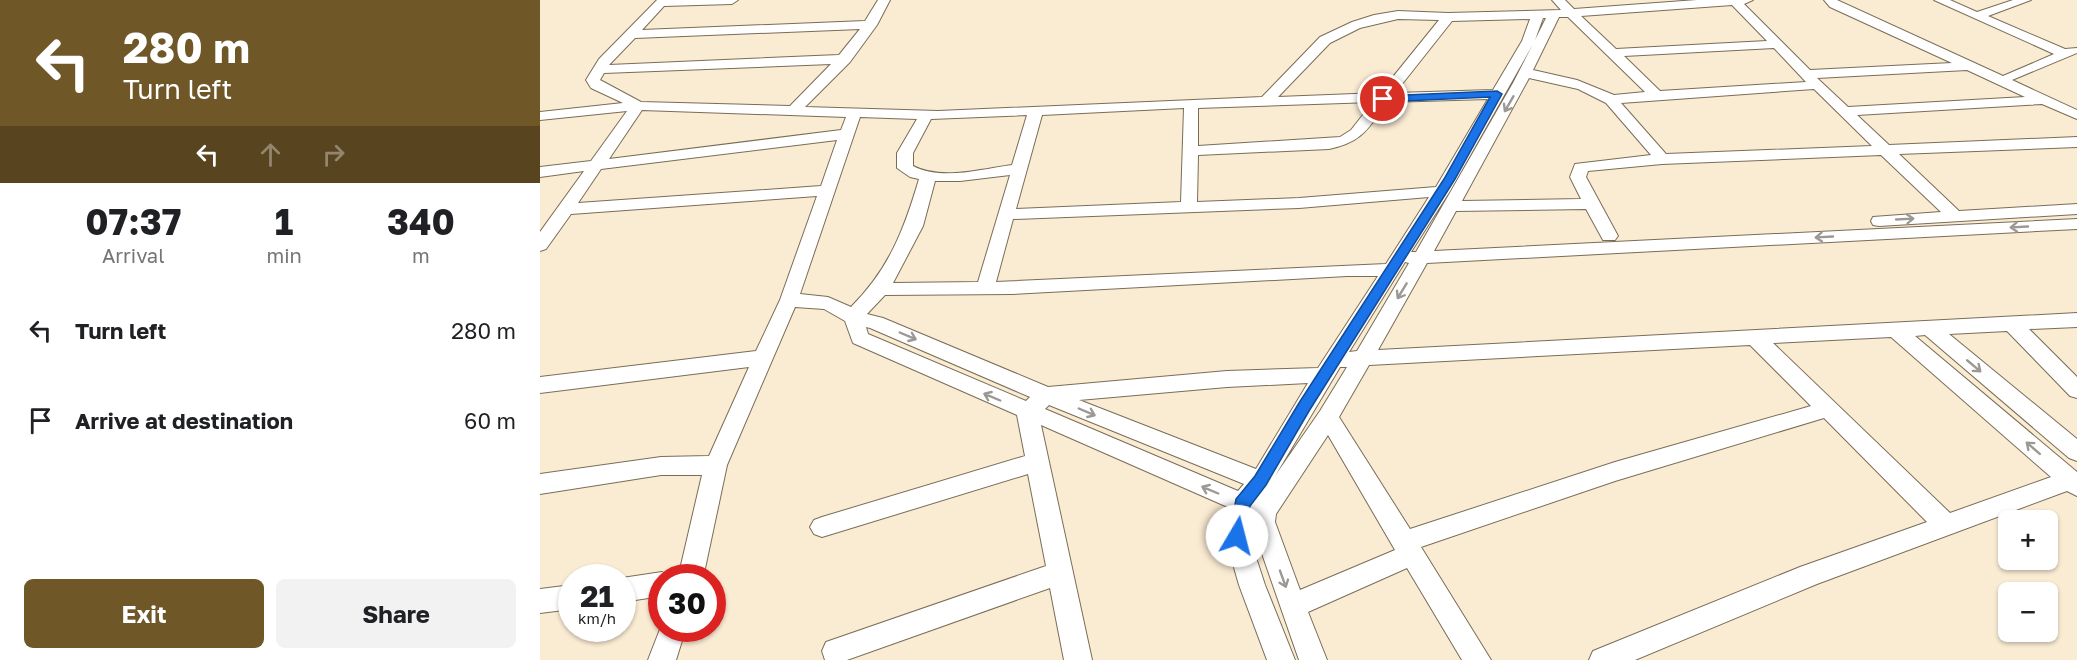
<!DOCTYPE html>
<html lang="en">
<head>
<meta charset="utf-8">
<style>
  body { margin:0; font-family:"Golos Text",sans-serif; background:#f2f2f2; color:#202124; height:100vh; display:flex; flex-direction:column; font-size:22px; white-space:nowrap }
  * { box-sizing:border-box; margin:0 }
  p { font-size:20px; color:#757577 }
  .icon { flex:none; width:33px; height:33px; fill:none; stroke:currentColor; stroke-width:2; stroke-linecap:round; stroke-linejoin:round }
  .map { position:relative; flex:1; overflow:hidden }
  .side { display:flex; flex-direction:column; background:#fff; width:540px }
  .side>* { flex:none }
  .banner { background:#6f5728; color:#fff; overflow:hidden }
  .buttons { position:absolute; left:1458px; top:510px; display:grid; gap:12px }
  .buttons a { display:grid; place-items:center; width:60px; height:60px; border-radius:9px; background:#fff; box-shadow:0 2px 4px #0004; font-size:30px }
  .speed { position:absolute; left:18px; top:564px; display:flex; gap:12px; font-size:30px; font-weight:700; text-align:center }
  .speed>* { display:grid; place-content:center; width:78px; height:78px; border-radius:50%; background:#fff; box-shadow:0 2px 4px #0004; line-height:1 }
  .speed small { font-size:15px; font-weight:400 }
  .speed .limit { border:9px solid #d22; background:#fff; color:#111 }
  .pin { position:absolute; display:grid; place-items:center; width:51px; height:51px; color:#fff; margin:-26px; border:3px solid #fff; border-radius:50%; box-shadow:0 2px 6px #0007 }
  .me { position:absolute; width:66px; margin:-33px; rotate:8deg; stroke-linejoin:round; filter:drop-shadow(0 0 4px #0008) }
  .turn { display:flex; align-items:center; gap:21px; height:126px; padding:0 24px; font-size:27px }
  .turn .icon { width:78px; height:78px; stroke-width:2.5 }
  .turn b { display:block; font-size:42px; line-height:51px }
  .lanes { display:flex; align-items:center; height:57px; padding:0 24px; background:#0003; justify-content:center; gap:30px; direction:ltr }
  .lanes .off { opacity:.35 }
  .eta { display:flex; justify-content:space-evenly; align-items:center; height:102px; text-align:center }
  .eta b { font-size:36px; font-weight:700; line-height:42px }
  .primary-button { display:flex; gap:12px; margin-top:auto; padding:12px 24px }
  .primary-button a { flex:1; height:69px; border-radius:9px; background:#6f5728; color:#fff; font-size:24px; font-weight:700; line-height:69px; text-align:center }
  .primary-button a+a { background:#f2f2f2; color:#202124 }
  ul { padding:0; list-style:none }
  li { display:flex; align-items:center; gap:18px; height:90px; padding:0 24px }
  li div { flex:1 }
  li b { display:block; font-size:22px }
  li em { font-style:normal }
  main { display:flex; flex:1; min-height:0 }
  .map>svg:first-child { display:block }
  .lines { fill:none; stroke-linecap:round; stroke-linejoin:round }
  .street-casing { stroke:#7a6d57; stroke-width:2 }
  .street { fill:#fff; fill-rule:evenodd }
  .oneway { stroke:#9c9995 }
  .route { fill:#1a73e8; stroke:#114b97; stroke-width:1.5 }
</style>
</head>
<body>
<main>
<section class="side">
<div class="banner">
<div class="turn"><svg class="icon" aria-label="left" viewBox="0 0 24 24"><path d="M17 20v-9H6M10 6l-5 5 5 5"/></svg><div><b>280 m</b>Turn left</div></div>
<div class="lanes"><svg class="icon" aria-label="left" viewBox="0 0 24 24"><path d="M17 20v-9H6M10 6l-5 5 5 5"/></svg><svg class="icon off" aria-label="ahead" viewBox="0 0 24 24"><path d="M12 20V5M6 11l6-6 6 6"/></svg><svg class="icon off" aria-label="right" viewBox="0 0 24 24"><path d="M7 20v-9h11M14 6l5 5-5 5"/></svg></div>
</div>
<div class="eta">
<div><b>07:37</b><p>Arrival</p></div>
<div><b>1</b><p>min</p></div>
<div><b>340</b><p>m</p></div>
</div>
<ul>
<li><svg class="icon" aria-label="left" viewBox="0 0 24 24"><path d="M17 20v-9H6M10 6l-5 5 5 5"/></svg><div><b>Turn left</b></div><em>280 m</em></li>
<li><svg class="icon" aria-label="arrive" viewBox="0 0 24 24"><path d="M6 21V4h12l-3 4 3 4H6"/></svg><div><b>Arrive at destination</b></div><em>60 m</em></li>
</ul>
<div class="primary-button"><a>Exit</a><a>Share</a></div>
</section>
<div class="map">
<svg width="1537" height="660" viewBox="0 0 1537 660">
  <rect width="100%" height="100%" fill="#faebd3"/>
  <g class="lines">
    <defs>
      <g id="street">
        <path d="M117 0H198L192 4 124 6 102 30 325 21 338 0H350L337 25 310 62 265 107 398 111 722 97 780 37 812 22 834 15 858 11 908 13 1021 10 1012 0H1025L1034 9 1157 0H1213L1204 4 1270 70 1412 63 1290 7 1284 0H1297L1463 76 1514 54 1394 0H1410L1437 12 1473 0H1491L1448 16 1525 49 1537 48V53L1472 80 1537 110V119L1502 104 1317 115 1349 145 1537 137V147L1359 154 1419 211 1537 204V214L1339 226 1333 225 1331 221 1333 217 1401 212 1341 155 1122 164 1048 171 1046 177 1078 236 1075 240H1063L1046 209 916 211 894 251 1537 219V229L887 263 838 350 1537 313V327L1489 329 1537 377V398L1530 396 1467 331 1409 334 1537 439V461L1529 458 1385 335 1375 336 1537 472V496L1527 491 1277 584 1095 660H1049L1053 651 1260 567 1387 522 1284 418 1075 481 881 547 951 660H922L867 568 768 612 787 660H759L711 522 709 536 725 585 755 660H727L699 585 685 536 690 508 501 425 552 660H524L510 588 307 660H285L282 651 286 642 506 566 488 474 282 537 274 534 270 527 274 520 282 517 485 456 477 415 313 343 305 321 284 309 255 307 187 465 163 578H138L162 475H121L0 494V474L121 457 169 456 209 367 0 393V377L216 351 240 300 277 196 31 214 6 249 0 251V232L44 171 0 177V167L51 161 87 111 0 120V112L83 103 51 88 46 80 59 59ZM1192 5 1227 41 1076 49 1041 16ZM1019 17H1028L1105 92 1074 95 1037 80 993 70ZM1003 18H1006L995 40ZM858 19 899 20 840 93 738 97 790 43 820 28ZM990 19 982 41 953 90 855 93 912 21ZM320 29 299 55 69 65 95 38ZM993 44 973 83 876 252H871L910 191ZM1234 48 1266 82 1120 91 1084 56ZM291 64 250 106 101 102 60 80 64 73ZM1427 70 1485 97 1308 107 1277 78ZM989 78 1038 89 1066 103 1111 155 1035 164 1030 177 1041 199 922 201ZM1274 89 1332 146 1126 154 1081 103ZM948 99 896 187 759 198 657 202 658 155 789 149C823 142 828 128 848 102ZM833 102 811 130 800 137 658 146V108ZM644 108 641 202 476 209 502 115ZM102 110 306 117 301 130 69 159ZM487 115 472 165C442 169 402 181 373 166V153L391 119ZM320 117 377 119 357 153V168L370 177 379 179C364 230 349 269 311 307L288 297 260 294ZM297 140 281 186 38 203 61 169ZM470 175 438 282 353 283 383 226 395 181H420ZM889 197 846 264 456 282 473 219 759 208ZM865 262 869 263 817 351 809 352ZM807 276H838L778 368 687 371 508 387 343 318 327 314 345 295 472 294ZM326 327 330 328 490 397 486 401 328 334ZM1351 337 1511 477 1410 513 1233 343ZM1210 345 1271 406 1075 462 870 529 799 417 829 365ZM800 367H807L780 411 735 476ZM768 383 716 469 539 400 687 387ZM509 405 704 484 698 491 505 409ZM788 435 855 550 760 590 735 522 736 514Z"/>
        <polygon points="122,572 132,578 122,578 122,596 82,602 82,578"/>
        <polygon points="32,585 32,609 0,613 0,589"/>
        <polygon points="122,624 122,628 146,628 136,660 108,660"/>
      </g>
    </defs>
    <use href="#street" class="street-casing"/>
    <use href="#street" class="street"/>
  </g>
  <defs><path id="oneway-shaft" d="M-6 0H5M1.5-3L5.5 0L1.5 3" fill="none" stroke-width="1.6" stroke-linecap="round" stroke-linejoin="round" transform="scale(1.5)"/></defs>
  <g class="oneway">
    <use href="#oneway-shaft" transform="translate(969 104) rotate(120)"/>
    <use href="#oneway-shaft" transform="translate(1365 219) rotate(-3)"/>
    <use href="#oneway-shaft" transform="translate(1479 227) rotate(177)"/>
    <use href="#oneway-shaft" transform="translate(1284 237) rotate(177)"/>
    <use href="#oneway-shaft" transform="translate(862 291) rotate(121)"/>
    <use href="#oneway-shaft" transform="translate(368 336) rotate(23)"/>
    <use href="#oneway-shaft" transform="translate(1434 366) rotate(40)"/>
    <use href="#oneway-shaft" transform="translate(452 397) rotate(-157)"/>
    <use href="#oneway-shaft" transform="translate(547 412) rotate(23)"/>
    <use href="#oneway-shaft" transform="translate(1493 448) rotate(-139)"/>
    <use href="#oneway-shaft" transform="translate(670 490) rotate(-157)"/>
    <use href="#oneway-shaft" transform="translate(743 579) rotate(70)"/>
  </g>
  <polygon class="route" points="957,91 962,94 915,179 769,411 726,485 710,506 703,541 697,543 691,541 689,536 696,499 715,476 759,403 904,179 950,97 843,102 838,99 843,96"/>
</svg>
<div class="buttons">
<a>+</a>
<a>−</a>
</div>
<div class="speed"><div>21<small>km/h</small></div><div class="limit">30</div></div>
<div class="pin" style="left:843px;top:99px;background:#d93025"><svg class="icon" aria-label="arrive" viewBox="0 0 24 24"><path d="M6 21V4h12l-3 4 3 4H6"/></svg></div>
<svg class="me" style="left:697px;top:536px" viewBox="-20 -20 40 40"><circle r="19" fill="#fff"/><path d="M0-13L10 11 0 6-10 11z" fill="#1a73e8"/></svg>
</div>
</main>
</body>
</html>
